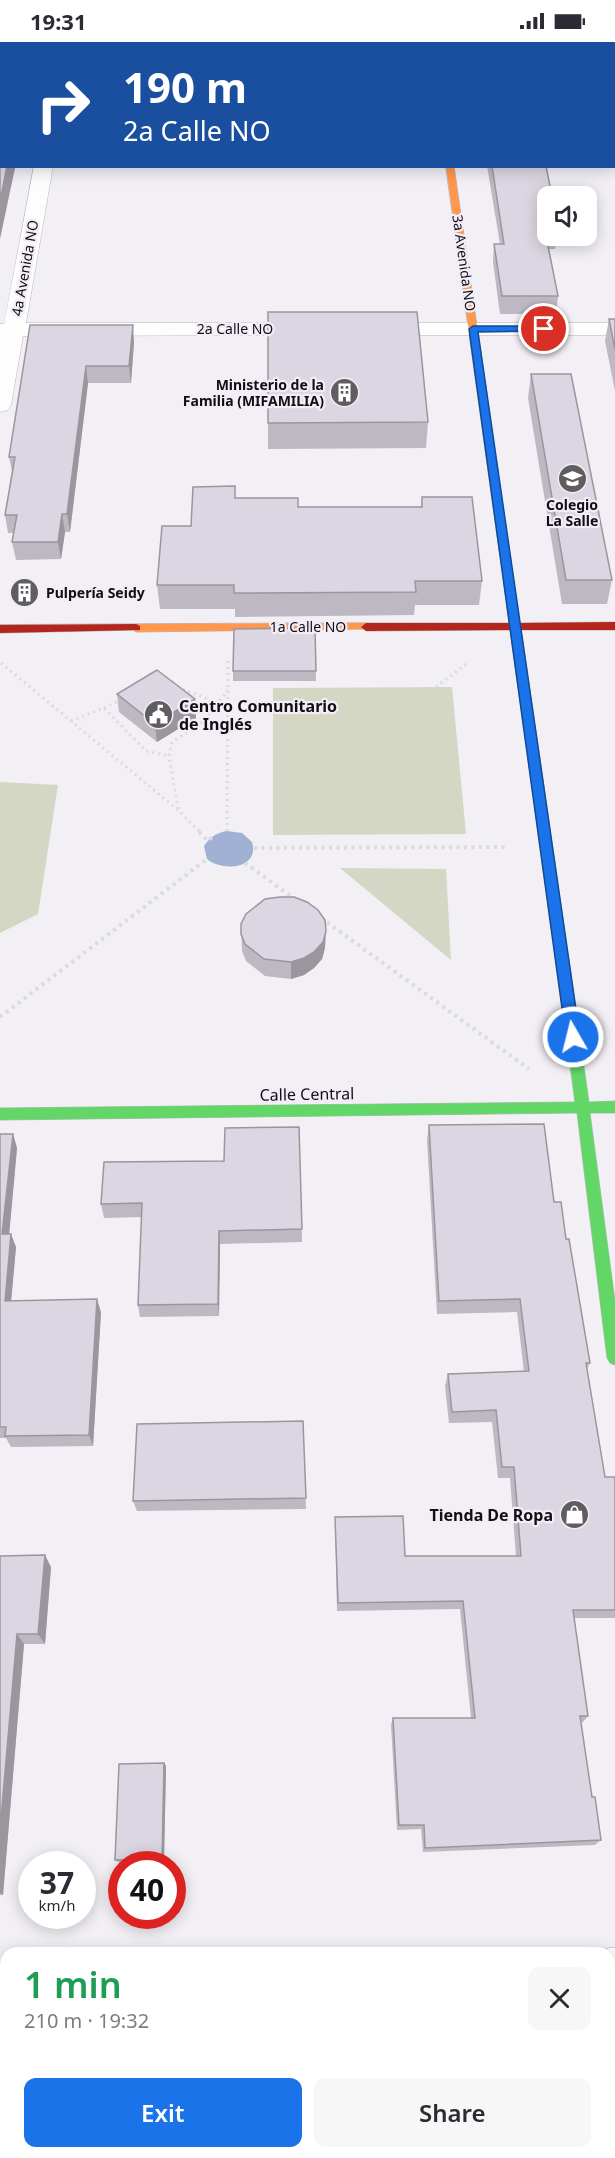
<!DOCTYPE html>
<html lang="en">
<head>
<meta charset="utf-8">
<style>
  body { margin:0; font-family:"Noto Sans",sans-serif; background:#f7f7f7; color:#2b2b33; height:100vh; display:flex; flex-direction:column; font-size:22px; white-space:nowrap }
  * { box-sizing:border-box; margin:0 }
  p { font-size:20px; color:#7c7c81 }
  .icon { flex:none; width:33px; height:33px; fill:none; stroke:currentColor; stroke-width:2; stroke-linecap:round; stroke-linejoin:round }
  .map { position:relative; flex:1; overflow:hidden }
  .drawer { position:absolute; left:0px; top:1905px; width:615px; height:212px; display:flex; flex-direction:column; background:#fff; border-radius:18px 18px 0 0; box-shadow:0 3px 15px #0003 }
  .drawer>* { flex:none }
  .top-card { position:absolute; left:0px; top:0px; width:615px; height:126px; box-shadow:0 3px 15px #0003; background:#1a4fa0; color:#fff; overflow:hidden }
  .buttons { position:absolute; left:537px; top:144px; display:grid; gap:12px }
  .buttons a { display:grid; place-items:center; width:60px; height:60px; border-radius:12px; background:#fff; box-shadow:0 3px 15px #0003; font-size:30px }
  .speed { position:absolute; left:18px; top:1809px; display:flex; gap:12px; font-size:30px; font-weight:700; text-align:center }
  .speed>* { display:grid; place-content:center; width:78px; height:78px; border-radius:50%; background:#fff; box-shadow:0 3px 15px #0003; line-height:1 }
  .speed small { font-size:15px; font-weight:400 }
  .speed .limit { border:9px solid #d22; background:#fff; color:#111 }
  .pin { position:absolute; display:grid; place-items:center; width:51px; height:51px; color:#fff; margin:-26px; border:3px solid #fff; border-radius:50%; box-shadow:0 2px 6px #0007 }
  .me { position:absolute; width:66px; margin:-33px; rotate:352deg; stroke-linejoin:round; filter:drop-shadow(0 0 4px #0008) }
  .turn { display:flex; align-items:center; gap:21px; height:126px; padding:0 24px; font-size:27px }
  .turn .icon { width:78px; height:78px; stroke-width:2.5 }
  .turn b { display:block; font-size:42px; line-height:51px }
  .round { display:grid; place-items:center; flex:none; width:63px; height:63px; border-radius:12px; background:#f7f7f7 }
  .overview { display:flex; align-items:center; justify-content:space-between; height:102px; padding:0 24px }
  h1 { font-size:36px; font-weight:600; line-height:45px; color:#1e9e55 }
  .button { display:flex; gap:12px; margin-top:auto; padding:12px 24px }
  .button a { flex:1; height:69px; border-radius:12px; background:#1a73e8; color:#fff; font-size:24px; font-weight:600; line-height:69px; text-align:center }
  .button a+a { background:#f7f7f7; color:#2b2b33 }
  .status { display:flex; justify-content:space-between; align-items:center; height:42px; padding:0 30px; background:#fff; direction:ltr }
  .status svg { height:16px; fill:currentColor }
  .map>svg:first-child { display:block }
  .green { fill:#d4d7c3 }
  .water { fill:#a0b1d3 }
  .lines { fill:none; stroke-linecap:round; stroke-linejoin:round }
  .street-casing { stroke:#b9b7bc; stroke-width:1 }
  .fast-casing { stroke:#b9b7bc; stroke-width:1 }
  .slow-casing { stroke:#b9b7bc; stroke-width:1 }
  .jam-casing { stroke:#b9b7bc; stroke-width:1 }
  .path-far1 { stroke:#dbdadc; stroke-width:3; stroke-dasharray:2 4; stroke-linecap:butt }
  .path { stroke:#dbdadc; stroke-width:4; stroke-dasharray:3 4.5; stroke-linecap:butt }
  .street { fill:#fdfdfe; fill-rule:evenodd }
  .fast { fill:#63d668; fill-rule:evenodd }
  .slow { fill:#ff974d; fill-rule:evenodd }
  .jam { fill:#b3261e; fill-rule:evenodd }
  .wall { fill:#bdb8c2 }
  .shaded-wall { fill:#9a969e }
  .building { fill:#dcd6e2; stroke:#9a969e; stroke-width:1.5 }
  .route { fill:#1a73e8; stroke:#114b97; stroke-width:1.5 }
  .labels { text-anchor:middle; stroke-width:4.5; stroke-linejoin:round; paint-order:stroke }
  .far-street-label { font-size:14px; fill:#110f12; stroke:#f2edf7 }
  .far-poi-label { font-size:14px; font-weight:bold; fill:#110f12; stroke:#f2edf7; text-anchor:end }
  .poi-label { font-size:16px; font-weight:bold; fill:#110f12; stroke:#f2edf7; text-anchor:start }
  .street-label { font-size:16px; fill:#110f12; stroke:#f2edf7 }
</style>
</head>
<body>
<div class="status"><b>19:31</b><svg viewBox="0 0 49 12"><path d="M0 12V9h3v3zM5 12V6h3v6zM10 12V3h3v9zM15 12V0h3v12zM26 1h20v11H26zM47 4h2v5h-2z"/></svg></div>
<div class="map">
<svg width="615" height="2116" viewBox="0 0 615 2116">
  <rect width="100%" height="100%" fill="#f2eff5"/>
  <g class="green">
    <polygon points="452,645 466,792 273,793 273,646"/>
    <polygon points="0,740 58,743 38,872 0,891"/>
    <polygon points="340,826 446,827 451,918"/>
    <polygon points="609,1954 615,1954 615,2116 0,2116 0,1966 6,1966 6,2110 609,2110"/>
  </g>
  <path class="water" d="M227 789 242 791 252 800C260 827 222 830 207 817L204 804C210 795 216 791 227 789Z"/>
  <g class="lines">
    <defs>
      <g id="street">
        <rect x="427" y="0" width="18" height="2"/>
        <rect x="614" y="63" width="1" height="10"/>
        <polygon points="34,124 53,124 26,281 313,281 321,282 324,287 321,292 313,293 23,294 11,363 8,368 0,370 0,282 4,282"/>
        <polygon points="374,281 615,281 615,293 374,293 366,292 363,287 366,282"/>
        <polygon points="609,1906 615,1906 615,1952 609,1952 609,1911 597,1911"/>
        <rect x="0" y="1920" width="6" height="46"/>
      </g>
      <polygon id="fast" points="534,713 540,717 589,1060 615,1059 615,1071 590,1071 615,1259 615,1323 610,1321 607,1316 577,1071 0,1078 0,1066 575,1060 528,717"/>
      <g id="slow">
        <polygon points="446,124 454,124 510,513 505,516 500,513"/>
        <polygon points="366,581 371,585 370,587 136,590 131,586 136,582"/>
      </g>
      <g id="jam">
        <polygon points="505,510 510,513 520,581 615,580 615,588 521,588 540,717 534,721 528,717 510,588 366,589 361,585 366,581 509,581 500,513"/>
        <polygon points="136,582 140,584 140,588 0,591 0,583"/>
      </g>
    </defs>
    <use href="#street" class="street-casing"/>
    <use href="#fast" class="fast-casing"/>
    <use href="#slow" class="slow-casing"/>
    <use href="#jam" class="jam-casing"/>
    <g class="path-far1">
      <polyline points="1,621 178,768 201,791"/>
      <polyline points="177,645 218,661"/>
      <polyline points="436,645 469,620"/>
      <polyline points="104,666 122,657"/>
      <polyline points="71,679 104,666 146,709 169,714"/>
      <polyline points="178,767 169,714 172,700 203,680 228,648"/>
      <polyline points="227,789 228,619"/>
    </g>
    <g class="path">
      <polyline points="199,790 208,799 213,794"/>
      <polyline points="254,806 505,805"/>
      <polyline points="245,821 296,858"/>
      <polyline points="321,876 529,1027"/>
      <polyline points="0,975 207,817"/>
    </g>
    <use href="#street" class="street"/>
    <use href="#fast" class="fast"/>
    <use href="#slow" class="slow"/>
    <use href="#jam" class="jam"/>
  </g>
  <g class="wall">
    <polygon points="487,124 546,124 548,194 557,194 555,207 549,207 558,254 556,272 500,272 493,220 494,202 500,202"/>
    <polygon points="609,277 615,277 615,349 605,299"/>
    <polygon points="30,283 134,300 131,341 88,341 70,490 65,490 61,517 16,518 12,500 14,491 8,491 5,473 12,429 9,415"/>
    <polygon points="531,332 612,538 607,562 562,562 528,356"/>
    <polygon points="428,380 426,406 268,407 268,381"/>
    <polygon points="422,455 482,539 479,563 415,563 414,573 235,575 235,567 160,567 157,543 191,484 236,456 298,465 421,465"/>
    <polygon points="315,586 316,639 233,639 233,629"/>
    <polygon points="117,652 195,657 196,676 157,700 119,670"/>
    <polygon points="241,882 325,906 322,917 314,926 304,933 291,937 265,934 246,919 242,909"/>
    <polygon points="429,1083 554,1160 566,1197 590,1321 587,1327 605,1435 615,1435 615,1576 574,1576 588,1674 583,1680 581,1680 592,1755 601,1798 595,1803 423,1810 421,1787 397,1788 391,1683 393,1676 471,1676 460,1567 337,1569 335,1475 405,1514 516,1514 510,1436 498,1436 492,1380 449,1381 445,1344 448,1332 524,1330 517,1270 437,1272 427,1098"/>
    <polygon points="299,1085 302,1200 220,1202 219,1274 140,1275 138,1263 142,1175 104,1176 101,1162 224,1119"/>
    <polygon points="0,1092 13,1092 17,1106 9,1192 16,1205 11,1259 101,1270 93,1404 11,1405 6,1396 0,1396"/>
    <polygon points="303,1379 306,1467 137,1469 133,1459"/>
    <polygon points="0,1514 51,1525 45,1602 24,1602 3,1853 0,1853"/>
    <polygon points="164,1721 166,1724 164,1819 118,1820 115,1818"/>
  </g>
  <g class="shaded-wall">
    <polygon points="7,124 14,124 15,126 0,197 0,159"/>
    <polygon points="133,283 134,300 131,341 129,324"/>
    <polygon points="86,324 88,341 70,490 67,472"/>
    <polygon points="62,472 65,490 61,517 58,500"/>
    <polygon points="195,657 196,676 157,700 155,682"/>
    <polygon points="326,889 325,906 322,917 314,926 304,933 291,937 291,920"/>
    <polygon points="13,1092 17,1106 8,1205 2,1192"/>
    <polygon points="219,1189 220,1202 219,1274 218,1262"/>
    <polygon points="11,1192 16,1205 10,1271 5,1259"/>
    <polygon points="97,1257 101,1270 93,1404 89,1393"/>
    <polygon points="45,1513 51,1525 45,1602 38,1592"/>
    <polygon points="17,1592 24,1602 3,1853 0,1851 0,1788"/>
    <polygon points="164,1721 166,1724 164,1819 162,1817"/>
  </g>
  <g class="building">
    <polygon points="0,0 138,0 138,2 2,2 2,124 7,124 0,159 0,58 1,57 1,46 0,45"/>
    <rect x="249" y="0" width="44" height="2"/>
    <polygon points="492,124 546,124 552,154 548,154 548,189 545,189 558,254 502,254 494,202 504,202"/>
    <polygon points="268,270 417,270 428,380 268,381"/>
    <polygon points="609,277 615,277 615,307"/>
    <polygon points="30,283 133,283 129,324 86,324 67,472 62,472 58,500 12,500 17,473 5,473 15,415 9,415"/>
    <polygon points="531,332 571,332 612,538 566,538"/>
    <polygon points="235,444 235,456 298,456 298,465 422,465 422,455 472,455 482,539 415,539 416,550 234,551 234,543 157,543 162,484 191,484 193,445"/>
    <polygon points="315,586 316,629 233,629 234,587"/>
    <polygon points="157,628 195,657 155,682 117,652"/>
    <polygon points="280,855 294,855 307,860 318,868 325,878 326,889 323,900 314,910 304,916 291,920 264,917 245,902 241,892 241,882 246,872 265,857"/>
    <polygon points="544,1082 554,1160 561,1160 566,1197 569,1197 590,1321 586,1321 605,1435 615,1435 615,1568 573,1568 588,1674 580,1674 592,1755 595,1755 601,1798 425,1806 424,1783 399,1783 393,1676 475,1676 463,1559 338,1561 335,1475 403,1474 405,1514 521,1514 514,1425 502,1425 496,1368 452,1370 448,1332 529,1329 520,1257 439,1259 429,1083"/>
    <polygon points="299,1085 302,1187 219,1189 218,1262 138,1263 142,1161 101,1162 104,1120 224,1119 225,1086"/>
    <polygon points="0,1092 13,1092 2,1192 11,1192 5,1259 97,1257 89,1393 5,1394 6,1385 0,1385"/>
    <polygon points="303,1379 306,1456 133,1459 137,1382"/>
    <polygon points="45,1513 38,1592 17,1592 0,1788 0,1514"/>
    <polygon points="164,1721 162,1817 115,1818 119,1722"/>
  </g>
  <polygon class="route" points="544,284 547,285 547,289 478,290 580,995 573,1000 566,995 469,287 473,284"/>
  <defs>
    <symbol id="building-disc" viewBox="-11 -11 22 22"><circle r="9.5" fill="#605d61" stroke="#f2edf7"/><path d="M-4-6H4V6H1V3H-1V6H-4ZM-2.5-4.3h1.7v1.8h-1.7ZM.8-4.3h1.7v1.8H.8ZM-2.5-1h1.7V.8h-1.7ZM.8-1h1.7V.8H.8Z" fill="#fff"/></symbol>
    <symbol id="school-disc" viewBox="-11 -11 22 22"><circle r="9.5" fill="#605d61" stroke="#f2edf7"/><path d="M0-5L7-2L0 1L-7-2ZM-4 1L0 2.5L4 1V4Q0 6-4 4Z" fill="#fff"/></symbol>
    <symbol id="civic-disc" viewBox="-11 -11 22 22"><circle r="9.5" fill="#605d61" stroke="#f2edf7"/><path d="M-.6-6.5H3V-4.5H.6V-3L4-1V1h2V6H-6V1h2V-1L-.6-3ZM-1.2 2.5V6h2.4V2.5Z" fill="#fff"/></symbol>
    <symbol id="shop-disc" viewBox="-11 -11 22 22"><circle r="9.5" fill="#605d61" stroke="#f2edf7"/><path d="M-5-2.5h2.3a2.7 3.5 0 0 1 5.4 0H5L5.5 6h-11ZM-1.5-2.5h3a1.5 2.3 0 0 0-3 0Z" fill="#fff"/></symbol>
  </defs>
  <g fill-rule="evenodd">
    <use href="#building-disc" x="328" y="334" width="33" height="33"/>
    <use href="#school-disc" x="556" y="420" width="33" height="33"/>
    <use href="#building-disc" x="8" y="534" width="33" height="33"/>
    <use href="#civic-disc" x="142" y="656" width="33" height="33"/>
    <use href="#shop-disc" x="558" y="1456" width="33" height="33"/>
  </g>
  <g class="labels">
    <g class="far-street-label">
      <text transform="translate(464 221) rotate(82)" y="5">3a Avenida NO</text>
      <text transform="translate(25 226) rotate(-80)" y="5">4a Avenida NO</text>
      <text x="235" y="292">2a Calle NO</text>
      <text x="308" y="590">1a Calle NO</text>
    </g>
    <g class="far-poi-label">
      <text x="324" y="348">Ministerio de la<tspan x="324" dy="16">Familia (MIFAMILIA)</tspan></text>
      <text x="572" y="468" text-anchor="middle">Colegio<tspan x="572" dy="16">La Salle</tspan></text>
      <text x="46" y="556" text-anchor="start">Pulpería Seidy</text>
    </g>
    <g class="poi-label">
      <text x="179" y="670">Centro Comunitario<tspan x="179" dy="18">de Inglés</tspan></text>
      <text x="553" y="1479" text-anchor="end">Tienda De Ropa</text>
    </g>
    <g class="street-label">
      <text transform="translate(307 1052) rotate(-1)" y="6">Calle Central</text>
    </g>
  </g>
</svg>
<div class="buttons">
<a><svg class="icon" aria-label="sound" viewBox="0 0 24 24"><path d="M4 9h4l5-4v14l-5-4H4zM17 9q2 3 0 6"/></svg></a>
</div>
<div class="speed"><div>37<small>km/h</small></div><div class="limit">40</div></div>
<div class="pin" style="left:544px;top:287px;background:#d93025"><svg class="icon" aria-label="arrive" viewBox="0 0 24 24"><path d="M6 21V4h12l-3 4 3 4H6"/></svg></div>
<svg class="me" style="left:573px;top:995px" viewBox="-20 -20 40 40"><circle r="17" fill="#1a73e8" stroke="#fff" stroke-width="3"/><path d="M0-11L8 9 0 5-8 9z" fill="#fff"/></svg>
<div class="top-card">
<div class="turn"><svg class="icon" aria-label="right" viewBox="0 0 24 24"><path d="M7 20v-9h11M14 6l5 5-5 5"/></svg><div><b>190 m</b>2a Calle NO</div></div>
</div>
<section class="drawer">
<div class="overview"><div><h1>1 min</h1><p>210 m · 19:32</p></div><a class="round"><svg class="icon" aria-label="close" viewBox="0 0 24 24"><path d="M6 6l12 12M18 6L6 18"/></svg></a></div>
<div class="button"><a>Exit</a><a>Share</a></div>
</section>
</div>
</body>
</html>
